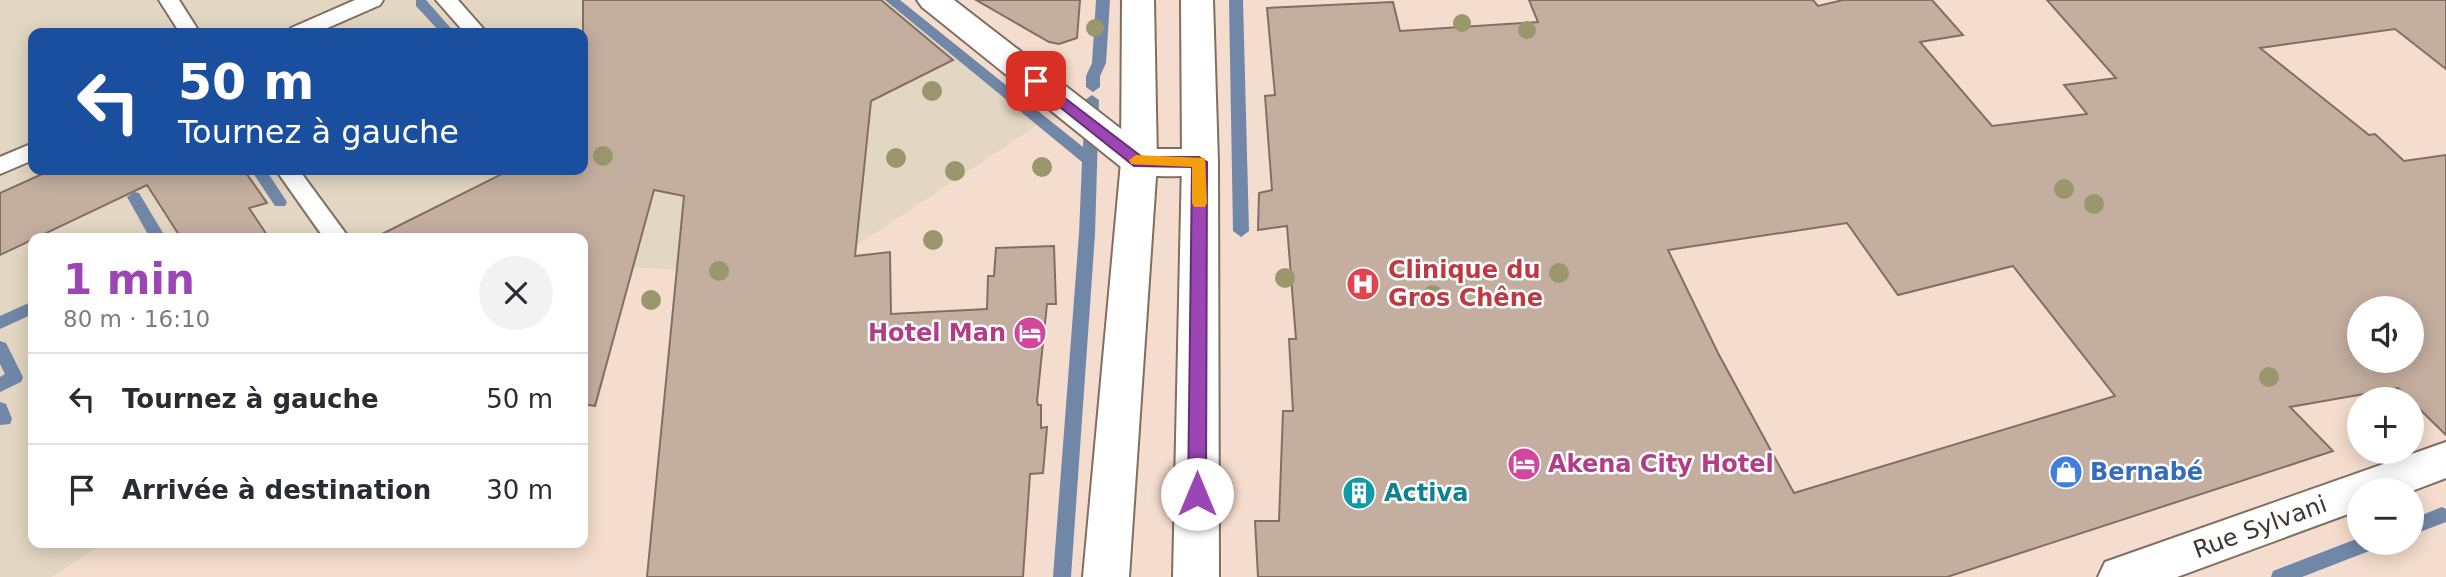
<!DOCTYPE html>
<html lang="fr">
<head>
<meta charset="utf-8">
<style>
  body { margin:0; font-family:"DejaVu Sans",sans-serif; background:#f2f2f3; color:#2b2b33; height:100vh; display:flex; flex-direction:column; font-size:26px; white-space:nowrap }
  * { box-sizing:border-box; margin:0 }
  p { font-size:23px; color:#7c7c81 }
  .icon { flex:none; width:38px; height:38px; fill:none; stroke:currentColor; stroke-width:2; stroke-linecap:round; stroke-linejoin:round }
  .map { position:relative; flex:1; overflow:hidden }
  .panel { position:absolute; left:28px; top:233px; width:560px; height:315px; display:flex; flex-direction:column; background:#fff; border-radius:14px; box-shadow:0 4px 18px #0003 }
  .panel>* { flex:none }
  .top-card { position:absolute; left:28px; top:28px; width:560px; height:147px; border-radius:14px; box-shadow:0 4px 18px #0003; background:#1a4fa0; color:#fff; overflow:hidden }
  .controls { position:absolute; left:2347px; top:296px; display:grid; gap:14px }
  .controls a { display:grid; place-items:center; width:77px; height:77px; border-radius:50%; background:#fff; box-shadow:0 4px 18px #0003; font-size:35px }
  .pin { position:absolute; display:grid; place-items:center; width:60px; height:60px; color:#fff; margin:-30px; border-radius:14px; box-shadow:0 4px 10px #0006 }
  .me { position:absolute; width:77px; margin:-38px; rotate:0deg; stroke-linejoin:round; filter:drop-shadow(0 0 5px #0008) }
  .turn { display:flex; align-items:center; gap:24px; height:147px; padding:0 35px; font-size:32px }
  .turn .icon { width:91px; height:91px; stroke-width:2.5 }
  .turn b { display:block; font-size:49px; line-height:60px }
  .round { display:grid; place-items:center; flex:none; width:74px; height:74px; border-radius:37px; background:#f2f2f3 }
  .summary { display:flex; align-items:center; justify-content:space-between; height:119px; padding:0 35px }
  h1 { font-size:42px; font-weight:700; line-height:52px; color:#9b46b4 }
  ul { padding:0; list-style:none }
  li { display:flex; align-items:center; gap:21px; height:91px; padding:0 35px; border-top:2px solid #e1e1e2 }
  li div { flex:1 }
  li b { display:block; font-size:26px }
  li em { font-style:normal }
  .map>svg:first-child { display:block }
  .medical { fill:#e3d7c3; fill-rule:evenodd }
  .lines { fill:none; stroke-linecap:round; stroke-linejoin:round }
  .stream { fill:#7187a8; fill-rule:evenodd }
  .building { fill:#c4ae9f; stroke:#836f61; stroke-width:2; fill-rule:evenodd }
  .lane-casing { stroke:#826e60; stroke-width:4 }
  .street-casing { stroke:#826e60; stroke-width:4 }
  .primary-casing { stroke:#826e60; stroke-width:4 }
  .lane { fill:#fff; fill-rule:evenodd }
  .street { fill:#fff; fill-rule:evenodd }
  .primary { fill:#fff; fill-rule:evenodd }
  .tree { fill:#9b976c }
  .route { fill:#9b46b4; stroke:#652e75; stroke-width:2 }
  .slow { fill:#f59e0b }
  .labels { text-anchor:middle; stroke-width:5; stroke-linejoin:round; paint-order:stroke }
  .health-label { font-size:24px; font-weight:bold; fill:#be3a42; stroke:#fff; text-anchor:start }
  .hotel-label { font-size:24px; font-weight:bold; fill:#b23c85; stroke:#fff; text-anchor:end }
  .shop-label { font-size:24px; font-weight:bold; fill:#366cbe; stroke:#fff; text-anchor:start }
  .culture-label { font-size:24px; font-weight:bold; fill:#0d838f; stroke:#fff; text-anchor:start }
  .street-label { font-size:24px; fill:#3f3630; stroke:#fff }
</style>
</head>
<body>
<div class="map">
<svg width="2446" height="577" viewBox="0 0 2446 577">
  <rect width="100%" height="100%" fill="#f4ddce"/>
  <path class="medical" d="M0 0H891L1043 121 809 277 583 265V238H33V542L105 543 51 577H0ZM33 33H583V170H33Z"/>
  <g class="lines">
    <g class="stream">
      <polygon points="416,0 426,0 455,33 441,33 416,6"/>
      <polygon points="885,0 900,0 1083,147 1085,100 1092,95 1099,100 1095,234 1071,577 1053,577 1079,234 1082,162"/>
      <polygon points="1096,0 1110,0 1106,63 1100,76 1100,87 1093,92 1086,87 1086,76 1092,63"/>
      <polygon points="1229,0 1243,0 1249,231 1241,237 1233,231"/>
      <polygon points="251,170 266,170 287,202 285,206 275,206"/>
      <polygon points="134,192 139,193 166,238 150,238 127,197"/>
      <polygon points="33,301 33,314 0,329 0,316"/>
      <polygon points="0,341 6,343 23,377 21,382 0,392 0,377 5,374 0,364"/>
      <polygon points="0,402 6,404 12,419 10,424 0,425"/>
      <polygon points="2442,507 2446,509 2446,522 2412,535 2412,519"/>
      <polygon points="2359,538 2359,542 2380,542 2377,548 2302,577 2271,577 2273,571"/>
    </g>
  </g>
  <g class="building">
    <polygon points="583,0 881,0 953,60 871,101 855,256 890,252 891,314 987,309 988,276 994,276 996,248 1054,246 1056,304 1047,304 1037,401 1038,405 1041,405 1041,428 1047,427 1043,473 1030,474 1023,577 647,577 684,196 654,190 595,406 583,404 583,238 374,238 510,170 583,170"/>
    <polygon points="976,0 1080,0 1077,38 1059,44 1049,42"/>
    <path d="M1529 0H1813L1818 6 1843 0H1932L1963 35 1920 42 1992 126 2087 114 2064 85 2116 78 2047 0H2446V69L2395 29 2260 48 2369 135 2375 134 2404 161 2446 155V435L2398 388 2290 407 2333 451 1947 577H1258L1255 521H1279L1283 411H1293L1289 339H1296L1287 226 1258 230 1259 193 1272 190 1265 96 1275 95 1267 8 1393 2 1400 31 1538 22ZM1847 223 1898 295 2013 266 2115 396 1794 493 1718 353 1668 250ZM2359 308H2412V360H2359Z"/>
    <polygon points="51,170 244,170 267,203 249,208 269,238 181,238 147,185 0,255 0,193"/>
  </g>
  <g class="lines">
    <defs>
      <g id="lane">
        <polygon points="159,0 179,0 200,33 180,33"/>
        <polygon points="355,0 383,0 380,5 316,33 288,33 291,28"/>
        <polygon points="436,0 458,0 487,33 465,33"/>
        <polygon points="33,143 33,160 0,174 0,157"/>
        <polygon points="276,170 299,170 349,238 324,238"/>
      </g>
      <g id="street">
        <path d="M917 0H954L1147 149H1200L1213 153 1218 162 1213 171C1188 178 1151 178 1126 171L922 7Z"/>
        <polygon points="2446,442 2446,478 2412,491 2359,490 2359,510 2177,577 2098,577 2105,562"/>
      </g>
      <g id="primary">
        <polygon points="1122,0 1154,0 1157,162 1129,577 1083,577 1121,162"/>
        <polygon points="1181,0 1213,0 1218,162 1219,577 1173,577 1182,162"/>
      </g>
    </defs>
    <use href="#lane" class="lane-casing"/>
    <use href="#street" class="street-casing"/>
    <use href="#primary" class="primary-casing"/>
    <use href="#lane" class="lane"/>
    <use href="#street" class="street"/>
    <use href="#primary" class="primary"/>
  </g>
  <g class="tree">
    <circle cx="1462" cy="23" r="9"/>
    <circle cx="1095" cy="28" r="9"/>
    <circle cx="1527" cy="30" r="9"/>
    <circle cx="932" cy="91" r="10"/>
    <circle cx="603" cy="156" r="10"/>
    <circle cx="896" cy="158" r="10"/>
    <circle cx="1042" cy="167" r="10"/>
    <circle cx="955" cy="171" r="10"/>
    <circle cx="2064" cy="189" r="10"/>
    <circle cx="2094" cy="204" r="10"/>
    <circle cx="933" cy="240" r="10"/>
    <circle cx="719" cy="271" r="10"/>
    <circle cx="1559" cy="273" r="10"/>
    <circle cx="1285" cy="278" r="10"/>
    <circle cx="1433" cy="295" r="10"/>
    <circle cx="651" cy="300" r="10"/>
    <circle cx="2269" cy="377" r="10"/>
  </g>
  <polygon class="route" points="1036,76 1142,157 1199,157 1207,162 1206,494 1203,500 1197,502 1191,500 1188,494 1192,167 1134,166 1031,84 1031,78"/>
  <polygon class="slow" points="1136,155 1205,158 1207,203 1205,207 1194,207 1192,203 1192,167 1131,164 1129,160"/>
  <defs>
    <symbol id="hospital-disc" viewBox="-11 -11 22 22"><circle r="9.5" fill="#e0444e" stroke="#fff"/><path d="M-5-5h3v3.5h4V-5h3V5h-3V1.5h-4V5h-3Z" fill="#fff"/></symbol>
    <symbol id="hotel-disc" viewBox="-11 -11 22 22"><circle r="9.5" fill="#d1479c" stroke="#fff"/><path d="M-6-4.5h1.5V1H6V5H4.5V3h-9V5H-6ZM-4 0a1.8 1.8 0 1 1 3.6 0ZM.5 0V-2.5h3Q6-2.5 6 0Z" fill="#fff"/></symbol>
    <symbol id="shop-disc" viewBox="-11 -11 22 22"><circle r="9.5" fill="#3f7fe0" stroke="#fff"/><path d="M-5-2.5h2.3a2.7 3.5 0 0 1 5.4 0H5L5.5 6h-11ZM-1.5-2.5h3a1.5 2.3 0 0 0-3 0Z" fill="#fff"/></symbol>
    <symbol id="building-disc" viewBox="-11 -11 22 22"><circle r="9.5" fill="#0f9aa8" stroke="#fff"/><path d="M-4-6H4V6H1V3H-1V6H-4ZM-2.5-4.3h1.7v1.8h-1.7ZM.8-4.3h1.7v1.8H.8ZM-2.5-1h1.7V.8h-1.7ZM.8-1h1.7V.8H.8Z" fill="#fff"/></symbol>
  </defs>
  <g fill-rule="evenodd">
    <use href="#hospital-disc" x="1344" y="265" width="38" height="38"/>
    <use href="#hotel-disc" x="1011" y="314" width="38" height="38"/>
    <use href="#hotel-disc" x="1505" y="445" width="38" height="38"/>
    <use href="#shop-disc" x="2047" y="453" width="38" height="38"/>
    <use href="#building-disc" x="1340" y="474" width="38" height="38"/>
  </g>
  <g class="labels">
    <g class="health-label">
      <text x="1388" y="278">Clinique du<tspan x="1388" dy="28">Gros Chêne</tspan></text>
    </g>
    <g class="hotel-label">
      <text x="1006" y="341">Hotel Man</text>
      <text x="1548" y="472" text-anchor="start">Akena City Hotel</text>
    </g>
    <g class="shop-label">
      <text x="2090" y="480">Bernabé</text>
    </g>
    <g class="culture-label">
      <text x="1384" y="501">Activa</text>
    </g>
    <g class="street-label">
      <text transform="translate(2260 527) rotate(-20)" y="8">Rue Sylvani</text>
    </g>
  </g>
</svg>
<div class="controls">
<a><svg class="icon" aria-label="sound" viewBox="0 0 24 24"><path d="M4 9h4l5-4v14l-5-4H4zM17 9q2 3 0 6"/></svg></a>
<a>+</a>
<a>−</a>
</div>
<div class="pin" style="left:1036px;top:81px;background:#d93025"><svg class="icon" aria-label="arrive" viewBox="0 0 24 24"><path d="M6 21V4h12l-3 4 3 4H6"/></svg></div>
<svg class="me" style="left:1197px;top:494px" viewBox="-20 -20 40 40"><circle r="19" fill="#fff"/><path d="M0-13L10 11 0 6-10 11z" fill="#9b46b4"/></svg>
<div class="top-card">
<div class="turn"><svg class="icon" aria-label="left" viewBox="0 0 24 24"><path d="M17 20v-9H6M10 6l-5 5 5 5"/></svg><div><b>50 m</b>Tournez à gauche</div></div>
</div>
<section class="panel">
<div class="summary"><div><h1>1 min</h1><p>80 m · 16:10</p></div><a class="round"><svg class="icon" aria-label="close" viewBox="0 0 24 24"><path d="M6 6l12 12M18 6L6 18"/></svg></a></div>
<ul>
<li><svg class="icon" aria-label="left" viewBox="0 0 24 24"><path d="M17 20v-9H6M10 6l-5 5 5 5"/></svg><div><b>Tournez à gauche</b></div><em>50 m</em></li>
<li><svg class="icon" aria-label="arrive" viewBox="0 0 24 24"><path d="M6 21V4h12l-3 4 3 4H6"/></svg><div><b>Arrivée à destination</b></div><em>30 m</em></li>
</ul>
</section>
</div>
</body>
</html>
